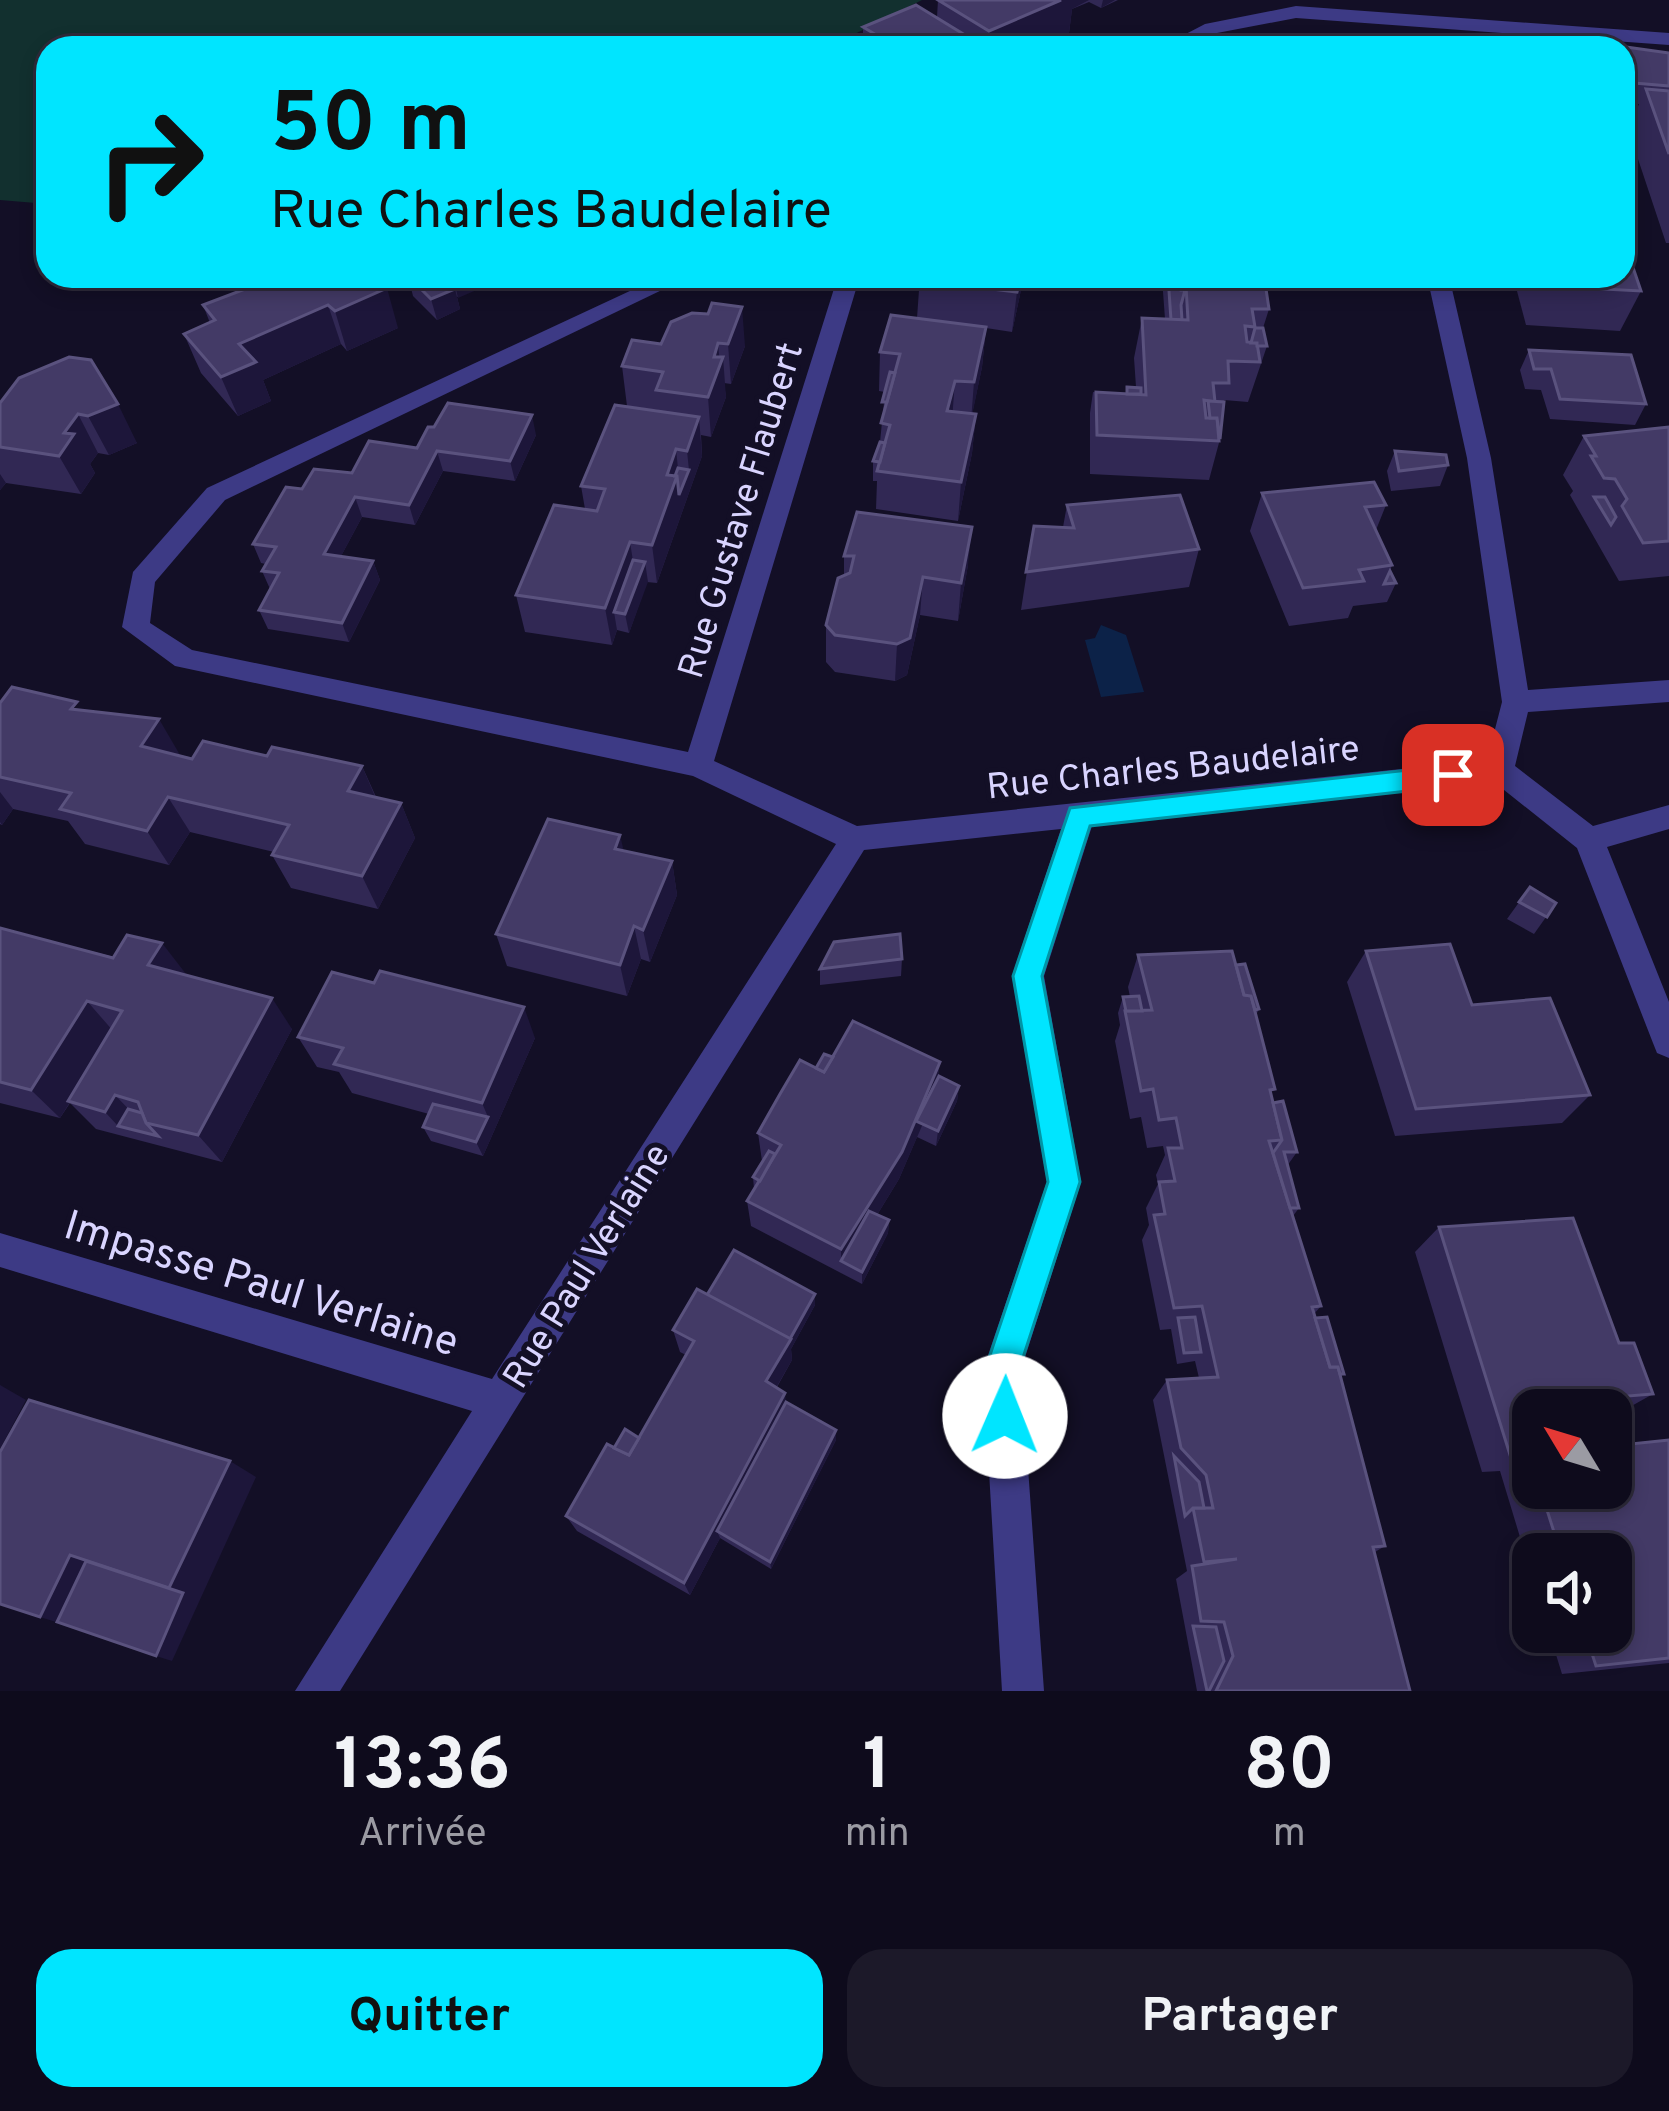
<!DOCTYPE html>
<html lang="fr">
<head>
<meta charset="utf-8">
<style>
  body { margin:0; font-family:Overpass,sans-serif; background:#1c1929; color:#f1f3f6; height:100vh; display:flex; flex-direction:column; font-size:45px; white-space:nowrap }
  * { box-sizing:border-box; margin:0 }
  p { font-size:39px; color:#9b9ba3 }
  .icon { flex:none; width:66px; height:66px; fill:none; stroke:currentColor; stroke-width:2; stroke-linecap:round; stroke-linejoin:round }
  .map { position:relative; height:1691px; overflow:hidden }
  .drawer { display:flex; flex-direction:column; background:#0e0b1c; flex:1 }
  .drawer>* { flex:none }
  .banner { position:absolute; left:36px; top:36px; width:1599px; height:252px; border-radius:36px; box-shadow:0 6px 18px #0003,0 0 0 3px #2e2b3b; background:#00e5ff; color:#111; overflow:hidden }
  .needle { width:78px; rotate:308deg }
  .tools { position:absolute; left:1512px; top:1389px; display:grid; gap:24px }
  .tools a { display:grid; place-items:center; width:120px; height:120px; border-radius:24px; background:#0e0b1c; box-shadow:0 6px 18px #0003,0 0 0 3px #2e2b3b; font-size:60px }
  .pin { position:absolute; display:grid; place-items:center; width:102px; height:102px; color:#fff; margin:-51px; border-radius:24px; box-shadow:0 6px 18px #0006 }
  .me { position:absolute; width:132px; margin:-66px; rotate:1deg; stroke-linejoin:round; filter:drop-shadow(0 0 9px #0008) }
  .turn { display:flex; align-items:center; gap:42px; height:252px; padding:0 36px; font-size:54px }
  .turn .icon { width:156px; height:156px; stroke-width:2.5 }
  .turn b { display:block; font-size:84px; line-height:102px }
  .eta { display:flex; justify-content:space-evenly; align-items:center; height:204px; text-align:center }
  .eta b { font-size:72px; font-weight:700; line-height:84px }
  .cta { display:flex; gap:24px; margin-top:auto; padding:24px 36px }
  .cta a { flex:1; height:138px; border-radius:36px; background:#00e5ff; color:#111; font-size:48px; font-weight:700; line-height:138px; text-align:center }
  .cta a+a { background:#1c1929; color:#f1f3f6 }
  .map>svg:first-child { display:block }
  .green { fill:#12302f }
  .water { fill:#0c2248 }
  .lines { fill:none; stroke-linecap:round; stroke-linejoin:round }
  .street { fill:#3d3a85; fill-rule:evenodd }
  .wall { fill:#312854 }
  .shaded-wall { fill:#1d163a }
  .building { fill:#433a66; stroke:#5a527e; stroke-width:3 }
  .route { fill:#00e5ff; stroke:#0095a6; stroke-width:3 }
  .labels { text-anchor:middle; stroke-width:10; stroke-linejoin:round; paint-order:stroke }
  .street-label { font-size:36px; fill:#d9d4ff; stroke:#130f26 }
  .near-street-label { font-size:42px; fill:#d9d4ff; stroke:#130f26 }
</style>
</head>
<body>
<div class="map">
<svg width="1669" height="1691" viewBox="0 0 1669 1691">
  <rect width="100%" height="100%" fill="#130f26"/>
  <polygon class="green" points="0,0 922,0 827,48 48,48 48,204 0,200"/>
  <polygon class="water" points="1101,625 1126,635 1144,692 1101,697 1085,640 1095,638"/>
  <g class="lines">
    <g class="street">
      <polygon points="1296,6 1669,33 1669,45 1296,18 1217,33 1185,48 1159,48 1205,24"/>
      <polygon points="662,276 691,276 225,500 155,582 150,623 192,650 688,752 838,276 860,276 714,761 857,826 1487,760 1502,702 1467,458 1427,276 1449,276 1491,458 1528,690 1669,680 1669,702 1528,712 1515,766 1593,826 1669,805 1669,829 1607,847 1669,1002 1669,1058 1657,1053 1653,1043 1577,848 1494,782 1092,826 1044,976 1081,1182 1021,1370 1044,1691 1002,1691 983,1370 1047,1182 1012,976 1061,829 864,850 340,1691 295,1691 472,1411 0,1267 0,1233 492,1379 836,844 693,776 175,666 122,627 133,572 207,488"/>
    </g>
  </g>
  <g class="wall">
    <polygon points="938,0 1118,0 1101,8 1089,2 1072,9 1069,33 1035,48 859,48 860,44 863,43 863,27 937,17"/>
    <polygon points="1619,46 1669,53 1669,243 1666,243 1628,129 1639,104 1623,103 1623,48 1619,48"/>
    <polygon points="279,276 398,328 347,351 341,344 263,380 271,401 238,416 201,373 184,334 210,323 203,305"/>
    <polygon points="408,276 509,276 457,297 460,309 437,320 413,296"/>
    <polygon points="920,276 1024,276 1012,332 986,328 982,367 972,414 976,414 972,453 958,521 876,509 877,481 873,481 873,461 880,442 885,392 879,391 880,352 917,318"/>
    <polygon points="1133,276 1264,276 1261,289 1269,309 1263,328 1267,346 1248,402 1224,400 1220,439 1209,480 1090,474 1090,413 1093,392 1126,394 1127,387 1136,387 1134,358 1142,318 1165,319 1162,278"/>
    <polygon points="1513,276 1623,276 1641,291 1620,331 1526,325"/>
    <polygon points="671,322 745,346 731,384 724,383 726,397 711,437 701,435 702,456 657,583 647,582 629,633 617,630 612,645 525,632 516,595 585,509 581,486 658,410 627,406 622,366 661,344"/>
    <polygon points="1529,350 1646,404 1635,425 1550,419 1541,390 1525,389 1520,370"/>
    <polygon points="69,357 137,443 109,455 98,453 90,464 95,473 81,494 6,483 0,490 0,403"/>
    <polygon points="1669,427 1669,576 1619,581 1570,495 1573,491 1563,475 1584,436"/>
    <polygon points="536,435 515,481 443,471 415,525 362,517 341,556 373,561 380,580 349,642 268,629 259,610 270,589 262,571 266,564 261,563 253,544 302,489 352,473 417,448"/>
    <polygon points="1395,451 1448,465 1440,486 1391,491 1387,471"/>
    <polygon points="1262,493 1386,505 1376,530 1392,565 1390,571 1396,583 1387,602 1353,606 1348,618 1289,626 1250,531"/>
    <polygon points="1067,505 1199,549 1189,587 1021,610 1034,526 1063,527"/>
    <polygon points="844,556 968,565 958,621 920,615 907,675 895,681 835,672 826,662 826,625 844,574"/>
    <polygon points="0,703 83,710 180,755 193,758 267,756 362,766 376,797 401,803 415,838 378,909 291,888 272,855 274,852 190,832 169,865 85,844 68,821 13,809 2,825 0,824"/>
    <polygon points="624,851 672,861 677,895 650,962 641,959 627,996 507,966 496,934"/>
    <polygon points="1530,887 1556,903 1534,934 1507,919"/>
    <polygon points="0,928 185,975 292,1029 222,1162 96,1129 70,1103 60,1118 0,1103"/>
    <polygon points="1366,951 1472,1005 1590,1095 1562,1123 1395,1136 1347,982"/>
    <polygon points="1138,955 1236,965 1259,1009 1256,1015 1273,1103 1297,1152 1287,1166 1299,1208 1293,1216 1321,1306 1314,1314 1344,1374 1340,1377 1385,1546 1375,1552 1410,1691 1197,1691 1176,1579 1187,1571 1153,1400 1167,1380 1199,1378 1195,1361 1177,1364 1171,1329 1160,1330 1142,1240 1149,1225 1146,1208 1158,1184 1156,1175 1165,1155 1163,1146 1147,1148 1141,1117 1130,1119 1115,1041 1120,1025 1118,1013 1123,997 1130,997 1128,987"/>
    <polygon points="902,959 901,976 820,985 820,969"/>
    <polygon points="298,1037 535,1038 483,1156 431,1141 423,1127 429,1114 352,1093 339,1072 317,1067"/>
    <polygon points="833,1057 939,1076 959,1086 957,1101 936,1146 917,1137 899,1179 877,1215 889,1220 888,1233 862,1284 751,1226 747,1201 754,1189 753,1177 762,1161 758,1133 816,1068"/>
    <polygon points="1439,1227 1619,1343 1653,1394 1619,1413 1611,1414 1611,1410 1533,1410 1533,1488 1611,1488 1669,1440 1669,1663 1562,1674 1549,1632 1611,1632 1611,1554 1533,1554 1533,1580 1500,1471 1482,1472 1415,1252"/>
    <polygon points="707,1295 815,1305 791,1349 792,1360 777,1387 786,1402 836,1440 771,1569 720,1538 690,1595 577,1531 566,1516 639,1438 686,1355 680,1352 673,1330"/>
  </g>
  <g class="shaded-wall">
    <polygon points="1061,0 1089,0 1072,9 1069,33 1035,48 987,48 989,31"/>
    <polygon points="1103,0 1115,0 1101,8"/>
    <polygon points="965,35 964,48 935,48"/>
    <polygon points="453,276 509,276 458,298"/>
    <polygon points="1021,276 1024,276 1012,332 1017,292"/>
    <polygon points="387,288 398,328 347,351 335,311"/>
    <polygon points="455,289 460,309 437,320 431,299"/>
    <polygon points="328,305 341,344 263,380 271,401 238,416 221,377 239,344"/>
    <polygon points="742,307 745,346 731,384 728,344"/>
    <polygon points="986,327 982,367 971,421 974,382"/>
    <polygon points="718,343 720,365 723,357 726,397 711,437 708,397"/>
    <polygon points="955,381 952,420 947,411"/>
    <polygon points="118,404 137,443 109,455 88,416"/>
    <polygon points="78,414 98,453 90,464 95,473 81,494 59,456 64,433"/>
    <polygon points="976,414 972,453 958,521 961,482"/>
    <polygon points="532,415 536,435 515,481 510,461"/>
    <polygon points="699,417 702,456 657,583 652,545 667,475 676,449 680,488 689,470 687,451"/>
    <polygon points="437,451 443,471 415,525 409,505"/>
    <polygon points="0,474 6,483 0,490"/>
    <polygon points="355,497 362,517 332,573 324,554"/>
    <polygon points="972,527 968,565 958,621 961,583"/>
    <polygon points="630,542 636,580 614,612 617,630 612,645 605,608"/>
    <polygon points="373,561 380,580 349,642 342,623"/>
    <polygon points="645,562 648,582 629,633 625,614"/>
    <polygon points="923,577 920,615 907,675 895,681 897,644"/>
    <polygon points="159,719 180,755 141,746"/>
    <polygon points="362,766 377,801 348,791"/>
    <polygon points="0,792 13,809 2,825 0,822"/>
    <polygon points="168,797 190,832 169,865 147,831"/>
    <polygon points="401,803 415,838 378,909 362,876"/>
    <polygon points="620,835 628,869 615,849"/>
    <polygon points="672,861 677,895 650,962 643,930"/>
    <polygon points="634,926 641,959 627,996 620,965"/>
    <polygon points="162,943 186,974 148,965"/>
    <polygon points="272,998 292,1029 222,1162 198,1135"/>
    <polygon points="87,1001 114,1032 60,1118 31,1090"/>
    <polygon points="524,1007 535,1038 483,1156 476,1142 488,1117 482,1103"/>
    <polygon points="940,1062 937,1091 899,1179 847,1264 841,1261 841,1249"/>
    <polygon points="959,1086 957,1101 936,1146 938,1131"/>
    <polygon points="115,1095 142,1123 118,1126 105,1112"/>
    <polygon points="889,1220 888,1233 862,1284 862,1272"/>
    <polygon points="815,1294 815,1305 791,1349 792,1360 769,1400 766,1381"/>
    <polygon points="0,1385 26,1400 0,1449"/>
    <polygon points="785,1393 787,1412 717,1531 720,1538 690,1595 684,1583"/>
    <polygon points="836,1430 836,1440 771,1569 770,1562"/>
    <polygon points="230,1461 256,1477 172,1661 156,1656 183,1593 169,1588"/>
    <polygon points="70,1555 103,1568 75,1628 40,1617"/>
  </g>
  <g class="building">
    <polygon points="938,0 1061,0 989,31"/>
    <polygon points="916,5 965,35 935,48 865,48 860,44 878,36 863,27"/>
    <polygon points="1619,46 1669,53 1669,86 1623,82 1623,48"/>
    <polygon points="1646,89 1669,91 1669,154"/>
    <polygon points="1623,238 1641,291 1544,286 1542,276 1623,276"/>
    <polygon points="279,276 375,276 387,288 335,311 328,305 239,344 256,362 221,377 184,334 215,320 203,305"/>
    <polygon points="408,276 442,276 455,289 431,299"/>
    <polygon points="920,276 1021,276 1017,292 919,280"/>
    <polygon points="1168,276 1180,276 1181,290 1185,290 1181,305 1182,320 1171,320"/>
    <polygon points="1186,286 1266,289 1269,309 1252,309 1255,327 1245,326 1247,342 1257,343 1260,362 1228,361 1229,383 1213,383 1215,402 1204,400 1206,418 1217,418 1219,441 1097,435 1096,392 1146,395 1142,318 1188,320"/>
    <polygon points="712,303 742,307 728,344 718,343 714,357 723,357 708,397 656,390 663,372 622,366 632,340 661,344 671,322 692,313 708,314"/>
    <polygon points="891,315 986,327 974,382 955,381 947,411 976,414 961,482 877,471 890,425 881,423 900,354 880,352"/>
    <polygon points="1255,328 1263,328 1267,346 1257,346 1257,343 1251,343"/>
    <polygon points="1529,350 1631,355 1646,404 1560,399 1551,369 1534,369"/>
    <polygon points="69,357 91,360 118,404 88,416 78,414 64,433 74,434 59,456 0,447 0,403 19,378"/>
    <polygon points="890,372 895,373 887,402 882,402"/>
    <polygon points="1127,387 1141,388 1141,394 1127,394"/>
    <polygon points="1208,401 1224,402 1220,439 1217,418 1210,418"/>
    <polygon points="448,403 532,415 510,461 437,451 409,505 355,497 324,554 373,561 342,623 259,610 279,573 262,571 276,547 253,544 286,487 302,489 314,469 352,473 369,441 417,448 428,427 434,427"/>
    <polygon points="615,405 699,417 687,451 676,449 667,475 677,476 652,545 630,542 605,608 516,595 554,505 597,511 605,489 581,486"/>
    <polygon points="1669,427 1669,541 1643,543 1622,506 1627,499 1615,479 1604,478 1591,456 1596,456 1584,436"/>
    <polygon points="880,442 885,443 880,462 873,461"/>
    <polygon points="1395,451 1446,455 1448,465 1399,471"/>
    <polygon points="678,468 689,470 679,495 677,476 675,476"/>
    <polygon points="1374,482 1386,505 1365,507 1392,565 1359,570 1364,581 1303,588 1262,493"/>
    <polygon points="1180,495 1199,549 1026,572 1034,526 1074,528 1067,505"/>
    <polygon points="1594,497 1605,497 1616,517 1611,525"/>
    <polygon points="857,512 972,527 961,583 923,577 910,638 897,644 835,635 826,625 838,578 850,573 854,556 844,556"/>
    <polygon points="633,560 645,562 625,614 614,612"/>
    <polygon points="1390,571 1396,583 1384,584"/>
    <polygon points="12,687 77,702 71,709 159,719 141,746 192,759 203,741 267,756 272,747 362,766 348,791 401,803 362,876 272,855 289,825 168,797 147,831 60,809 71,793 0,777 0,703"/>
    <polygon points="548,819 620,835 615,849 672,861 643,930 634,926 620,965 496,934"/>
    <polygon points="1530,887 1556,903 1547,917 1519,902"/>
    <polygon points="0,928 113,958 127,935 162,943 148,965 272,998 198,1135 146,1123 138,1102 115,1095 105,1112 68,1101 122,1011 87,1001 31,1090 0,1082"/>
    <polygon points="900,934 902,959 820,969 834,942"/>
    <polygon points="1450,944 1472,1005 1550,998 1590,1095 1416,1109 1366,951"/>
    <polygon points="1232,951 1244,995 1251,996 1275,1089 1270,1090 1282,1140 1269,1141 1321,1306 1312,1307 1330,1367 1338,1367 1385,1546 1373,1547 1410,1691 1216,1691 1233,1656 1224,1622 1201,1621 1192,1566 1237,1559 1204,1562 1193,1508 1213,1508 1206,1475 1181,1448 1167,1380 1218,1377 1202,1306 1174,1308 1154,1215 1165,1214 1159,1182 1175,1181 1168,1148 1182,1148 1176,1118 1159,1120 1153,1089 1141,1091 1125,1011 1152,1010 1138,955"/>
    <polygon points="1245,964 1259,1009 1255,1010 1251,996 1244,995 1236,965"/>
    <polygon points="380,971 524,1007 482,1103 334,1064 343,1048 298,1037 332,972 374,983"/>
    <polygon points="1139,996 1142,1011 1126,1011 1123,997"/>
    <polygon points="853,1021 940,1062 902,1152 841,1249 747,1201 781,1145 758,1133 780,1094 800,1060 824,1072"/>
    <polygon points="824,1054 833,1057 824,1072 816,1068"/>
    <polygon points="939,1076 959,1086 938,1131 916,1121"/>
    <polygon points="1283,1101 1297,1152 1284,1152 1299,1208 1290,1208 1273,1153 1282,1140 1273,1103"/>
    <polygon points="433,1104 488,1117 476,1142 423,1127"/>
    <polygon points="128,1109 142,1113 146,1123 158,1136 118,1126"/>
    <polygon points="769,1151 775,1154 760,1181 753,1177"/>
    <polygon points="869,1211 889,1220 862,1272 841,1261"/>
    <polygon points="1573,1218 1619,1343 1634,1343 1653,1394 1554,1402 1557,1410 1533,1410 1533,1467 1529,1454 1510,1455 1439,1227"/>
    <polygon points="734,1250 815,1294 790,1339 707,1295"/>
    <polygon points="697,1289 791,1339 766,1381 785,1393 684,1583 566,1516 607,1444 629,1455 694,1341 673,1330"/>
    <polygon points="1195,1317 1201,1352 1184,1353 1178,1318"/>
    <polygon points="1327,1317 1344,1374 1340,1374 1338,1367 1330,1367 1315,1318"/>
    <polygon points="29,1400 230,1461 169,1588 70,1555 40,1617 0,1604 0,1452"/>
    <polygon points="786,1402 836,1430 770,1562 717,1531"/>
    <polygon points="625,1429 639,1438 629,1455 614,1448"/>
    <polygon points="1669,1440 1669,1658 1596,1666 1585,1632 1611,1632 1611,1554 1561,1554 1540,1488 1611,1488 1611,1446"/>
    <polygon points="1174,1456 1199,1482 1204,1508 1193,1508 1185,1516"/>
    <polygon points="86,1561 183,1593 156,1656 57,1622"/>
    <polygon points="1193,1626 1216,1627 1224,1661 1209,1691 1207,1691"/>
  </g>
  <polygon class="route" points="1453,765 1466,775 1453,786 1090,826 1042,976 1080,1182 1019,1370 1022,1416 1017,1428 1005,1433 993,1428 985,1370 1048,1182 1013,976 1070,808"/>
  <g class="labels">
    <g class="street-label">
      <text transform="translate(739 510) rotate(-73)" y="13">Rue Gustave Flaubert</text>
      <text transform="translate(1173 766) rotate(-6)" y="13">Rue Charles Baudelaire</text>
      <text transform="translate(585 1265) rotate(-58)" y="13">Rue Paul Verlaine</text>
    </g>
    <g class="near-street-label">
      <text transform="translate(262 1282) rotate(17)" y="15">Impasse Paul Verlaine</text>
    </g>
  </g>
</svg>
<div class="tools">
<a><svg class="needle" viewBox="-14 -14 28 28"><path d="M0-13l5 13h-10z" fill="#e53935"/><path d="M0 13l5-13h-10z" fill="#9b9ba3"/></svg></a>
<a><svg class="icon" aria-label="sound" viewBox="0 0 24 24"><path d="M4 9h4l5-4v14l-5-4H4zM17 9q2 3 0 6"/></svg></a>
</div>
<div class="pin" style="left:1453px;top:775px;background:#d93025"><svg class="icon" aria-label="arrive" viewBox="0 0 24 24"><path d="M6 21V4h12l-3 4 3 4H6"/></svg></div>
<svg class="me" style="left:1005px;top:1416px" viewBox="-20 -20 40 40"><circle r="19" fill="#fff"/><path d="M0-13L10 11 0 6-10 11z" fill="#00e5ff"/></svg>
<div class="banner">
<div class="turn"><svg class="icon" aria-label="right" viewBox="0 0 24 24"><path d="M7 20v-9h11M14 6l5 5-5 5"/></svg><div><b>50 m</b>Rue Charles Baudelaire</div></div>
</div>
</div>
<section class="drawer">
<div class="eta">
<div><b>13:36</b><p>Arrivée</p></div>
<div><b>1</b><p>min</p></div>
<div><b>80</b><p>m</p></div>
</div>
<div class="cta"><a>Quitter</a><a>Partager</a></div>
</section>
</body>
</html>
